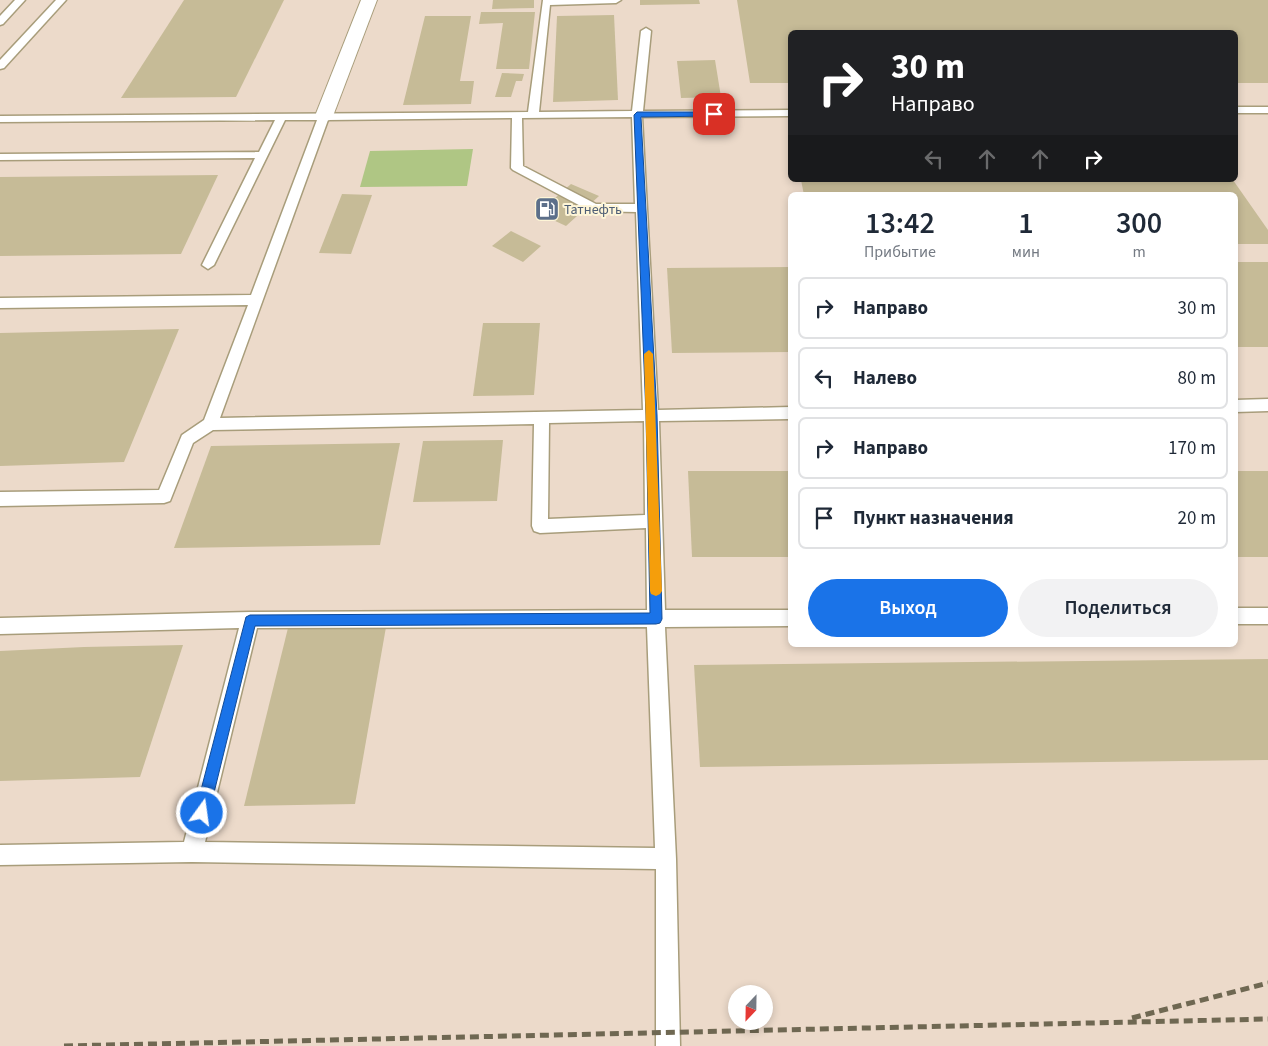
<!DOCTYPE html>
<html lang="ru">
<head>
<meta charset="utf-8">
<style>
  body { margin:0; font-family:"Source Sans 3",sans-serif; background:#f2f2f3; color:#1f2937; height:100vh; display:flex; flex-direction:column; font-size:19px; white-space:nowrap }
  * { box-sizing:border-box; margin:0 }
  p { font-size:16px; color:#747a83 }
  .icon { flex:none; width:28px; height:28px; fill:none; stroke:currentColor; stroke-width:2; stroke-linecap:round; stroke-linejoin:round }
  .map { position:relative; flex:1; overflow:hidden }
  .sheet { position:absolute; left:788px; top:192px; width:450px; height:455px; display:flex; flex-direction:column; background:#fff; border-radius:8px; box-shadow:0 2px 8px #0003 }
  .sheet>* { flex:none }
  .guide { position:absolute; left:788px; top:30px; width:450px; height:152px; border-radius:8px; box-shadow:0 2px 8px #0003; background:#202124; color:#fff; overflow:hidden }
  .needle { width:32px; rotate:202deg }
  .buttons { position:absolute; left:728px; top:985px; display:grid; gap:10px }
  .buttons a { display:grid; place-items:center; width:45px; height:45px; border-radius:50%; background:#fff; box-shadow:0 2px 8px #0003; font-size:25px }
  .pin { position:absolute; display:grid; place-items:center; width:42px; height:42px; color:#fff; margin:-21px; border-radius:10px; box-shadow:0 2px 8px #0006 }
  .me { position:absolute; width:55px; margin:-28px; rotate:14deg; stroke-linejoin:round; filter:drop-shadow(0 0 4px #0008) }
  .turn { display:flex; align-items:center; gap:18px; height:105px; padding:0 20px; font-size:22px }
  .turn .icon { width:65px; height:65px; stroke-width:2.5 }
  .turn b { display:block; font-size:35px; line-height:42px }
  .lanes { display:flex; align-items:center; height:48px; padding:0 20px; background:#0003; justify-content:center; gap:25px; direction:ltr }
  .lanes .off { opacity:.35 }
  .eta { display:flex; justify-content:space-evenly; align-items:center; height:85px; text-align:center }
  .eta b { font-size:30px; font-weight:600; line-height:35px }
  .cta { display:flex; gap:10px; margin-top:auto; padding:10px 20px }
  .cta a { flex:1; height:58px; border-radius:30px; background:#1a73e8; color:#fff; font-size:20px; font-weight:600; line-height:58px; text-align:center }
  .cta a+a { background:#f2f2f3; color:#1f2937 }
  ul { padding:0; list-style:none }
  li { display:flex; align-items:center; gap:15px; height:62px; margin:0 10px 8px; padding:0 10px; border:2px solid #e0e1e3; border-radius:8px }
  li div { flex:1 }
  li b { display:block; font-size:19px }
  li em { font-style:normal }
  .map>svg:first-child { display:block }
  .industrial { fill:#ecdaca; fill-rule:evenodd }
  .green { fill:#afc684 }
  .building { fill:#c6bb97 }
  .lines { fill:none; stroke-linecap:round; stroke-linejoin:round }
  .service-casing { stroke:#a89d7b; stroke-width:3 }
  .minor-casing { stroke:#a89d7b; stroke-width:2 }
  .service { fill:#fff; fill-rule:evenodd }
  .minor { fill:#fff; fill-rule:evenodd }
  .rail { stroke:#6f6852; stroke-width:5; stroke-dasharray:9 5; stroke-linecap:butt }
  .route { fill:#1a73e8; stroke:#114b97 }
  .slow { fill:#f59e0b }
  .labels { text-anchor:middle; stroke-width:4; stroke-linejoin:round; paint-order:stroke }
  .far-service-label { font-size:14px; fill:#4e5e75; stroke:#fef5d7; text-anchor:start }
</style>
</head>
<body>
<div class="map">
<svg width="1268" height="1046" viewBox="0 0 1268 1046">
  <rect width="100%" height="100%" fill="#f3e8c3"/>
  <path class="industrial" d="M0 0H1268V1046H0ZM790 32H1235V180H790ZM790 195H1235V645H790ZM736 994H764V1021H736Z"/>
  <polygon class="green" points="473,149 467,186 360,187 370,151"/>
  <g class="building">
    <polygon points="184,0 284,0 236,97 121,98"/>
    <polygon points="493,0 534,0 534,8 492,9"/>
    <polygon points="640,0 699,0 700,4 640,5"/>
    <polygon points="737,0 1268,0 1268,83 1235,83 1235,32 790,32 790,83 750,83"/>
    <polygon points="481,12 535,12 529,69 496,69 503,23 479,24"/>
    <polygon points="614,15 618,100 553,102 557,16"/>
    <polygon points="425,16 471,16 460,81 474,81 471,104 403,105"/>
    <polygon points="715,60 721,97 681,98 677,61"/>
    <polygon points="502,73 524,74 522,81 516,81 511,97 495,97"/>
    <polygon points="218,175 181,254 0,256 0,177"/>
    <polygon points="801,180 1233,180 1268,230 1268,244 1235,244 1235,195 804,195"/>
    <polygon points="571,184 599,196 566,226 538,213"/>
    <polygon points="342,194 372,195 351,254 319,253"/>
    <polygon points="511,231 541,246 523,262 492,246"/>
    <rect x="1235" y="262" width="33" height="85"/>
    <polygon points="790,267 790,352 672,353 667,268"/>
    <polygon points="483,323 540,323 534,395 473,396"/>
    <polygon points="179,329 124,462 0,466 0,333"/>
    <polygon points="503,440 497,501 413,502 423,441"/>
    <polygon points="400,443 380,545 174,548 211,446"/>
    <polygon points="688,471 790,471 790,557 692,557"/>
    <rect x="1235" y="471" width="33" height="86"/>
    <polygon points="386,627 355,804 244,806 288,628"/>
    <polygon points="183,645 140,777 0,781 0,651 84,647"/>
    <polygon points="1268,659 1268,760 700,767 694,665"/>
  </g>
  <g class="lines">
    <defs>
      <g id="service">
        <polygon points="15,0 25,0 3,24 0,25 0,16"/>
        <polygon points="56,0 66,0 4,68 0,69 0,60"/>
        <path d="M543 0H621L616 3 550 5 539 112 632 111 641 31 646 28 651 31 643 111 790 110V116L642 117 658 410 790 407V419L659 421 665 610H790V626L665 627 676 859 680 1046H656V869L192 862 0 865V845L184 842 239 628 0 634V618L250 612 647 610 646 528 540 533 534 531 532 526 534 424 213 430 193 443 170 501 164 503 0 506V492L159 490 182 435 204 420 248 305 0 308V298L251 295 317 120H285L214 265 208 269 202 265 255 158 0 160V154L259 152 275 120 0 122V116L528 112ZM632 117 635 204H596L523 166 522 118ZM512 118 511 168 513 170 590 211 636 212 643 410 220 418 328 120ZM644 421 645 515 548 519 549 423ZM647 627 655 848 205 842 257 628Z"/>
        <rect x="1235" y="107" width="33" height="6"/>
        <polygon points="1268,399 1268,411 1235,412 1235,400"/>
        <rect x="1235" y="608" width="33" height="16"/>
      </g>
      <polygon id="minor" points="361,0 377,0 333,116 330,120 324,121 318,120 315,116"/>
    </defs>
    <use href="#service" class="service-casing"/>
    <use href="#minor" class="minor-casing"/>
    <use href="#service" class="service"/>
    <use href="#minor" class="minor"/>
    <g class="rail">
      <polyline points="1132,1018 1268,983"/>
      <polyline points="64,1046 1268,1019"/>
    </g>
  </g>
  <polygon class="route" points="714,112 716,112 716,116 641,117 657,415 662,619 660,623 656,624 255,626 209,813 207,818 202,820 197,818 195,813 246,617 250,615 650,613 646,415 634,115 637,112"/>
  <polygon class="slow" points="649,350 653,354 662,591 660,594 656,596 651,594 650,591 644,354"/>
  <defs>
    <symbol id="fuel-square" viewBox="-11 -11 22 22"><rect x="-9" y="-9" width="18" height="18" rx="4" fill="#5c6f8a" stroke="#fef5d7"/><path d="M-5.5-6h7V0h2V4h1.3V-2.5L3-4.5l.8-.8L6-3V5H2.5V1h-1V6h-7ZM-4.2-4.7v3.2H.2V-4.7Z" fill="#fff"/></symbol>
  </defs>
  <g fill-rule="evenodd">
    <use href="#fuel-square" x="533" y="195" width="28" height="28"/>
  </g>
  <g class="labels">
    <g class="far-service-label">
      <text x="564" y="214">Татнефть</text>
    </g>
  </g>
</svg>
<div class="buttons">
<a><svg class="needle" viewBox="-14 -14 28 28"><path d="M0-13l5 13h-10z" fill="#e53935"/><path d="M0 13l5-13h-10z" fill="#747a83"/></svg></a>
</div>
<div class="pin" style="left:714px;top:114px;background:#d93025"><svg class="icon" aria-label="arrive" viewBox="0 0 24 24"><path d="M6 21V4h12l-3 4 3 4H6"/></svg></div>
<svg class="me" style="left:202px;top:813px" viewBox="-20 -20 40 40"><circle r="17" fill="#1a73e8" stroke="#fff" stroke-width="3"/><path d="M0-11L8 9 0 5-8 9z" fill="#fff"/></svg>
<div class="guide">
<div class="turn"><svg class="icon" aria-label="right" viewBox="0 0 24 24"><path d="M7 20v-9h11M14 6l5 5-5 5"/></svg><div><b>30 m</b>Направо</div></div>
<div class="lanes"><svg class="icon off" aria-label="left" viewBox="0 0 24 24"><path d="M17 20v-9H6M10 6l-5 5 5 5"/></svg><svg class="icon off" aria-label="ahead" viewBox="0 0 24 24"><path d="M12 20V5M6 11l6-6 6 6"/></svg><svg class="icon off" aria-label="ahead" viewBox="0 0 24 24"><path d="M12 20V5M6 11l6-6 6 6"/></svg><svg class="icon" aria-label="right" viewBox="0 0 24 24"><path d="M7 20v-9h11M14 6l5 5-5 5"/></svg></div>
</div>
<section class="sheet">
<div class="eta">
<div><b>13:42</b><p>Прибытие</p></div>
<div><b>1</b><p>мин</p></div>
<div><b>300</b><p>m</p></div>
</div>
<ul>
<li><svg class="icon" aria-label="right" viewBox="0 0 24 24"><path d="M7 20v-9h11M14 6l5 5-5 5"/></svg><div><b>Направо</b></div><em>30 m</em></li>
<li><svg class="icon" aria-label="left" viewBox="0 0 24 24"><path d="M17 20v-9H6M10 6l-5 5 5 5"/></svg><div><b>Налево</b></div><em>80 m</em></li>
<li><svg class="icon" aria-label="right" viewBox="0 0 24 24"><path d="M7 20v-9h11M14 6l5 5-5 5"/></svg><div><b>Направо</b></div><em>170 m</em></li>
<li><svg class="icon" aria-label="arrive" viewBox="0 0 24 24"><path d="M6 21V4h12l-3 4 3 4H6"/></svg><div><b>Пункт назначения</b></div><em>20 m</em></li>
</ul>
<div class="cta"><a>Выход</a><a>Поделиться</a></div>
</section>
</div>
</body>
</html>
